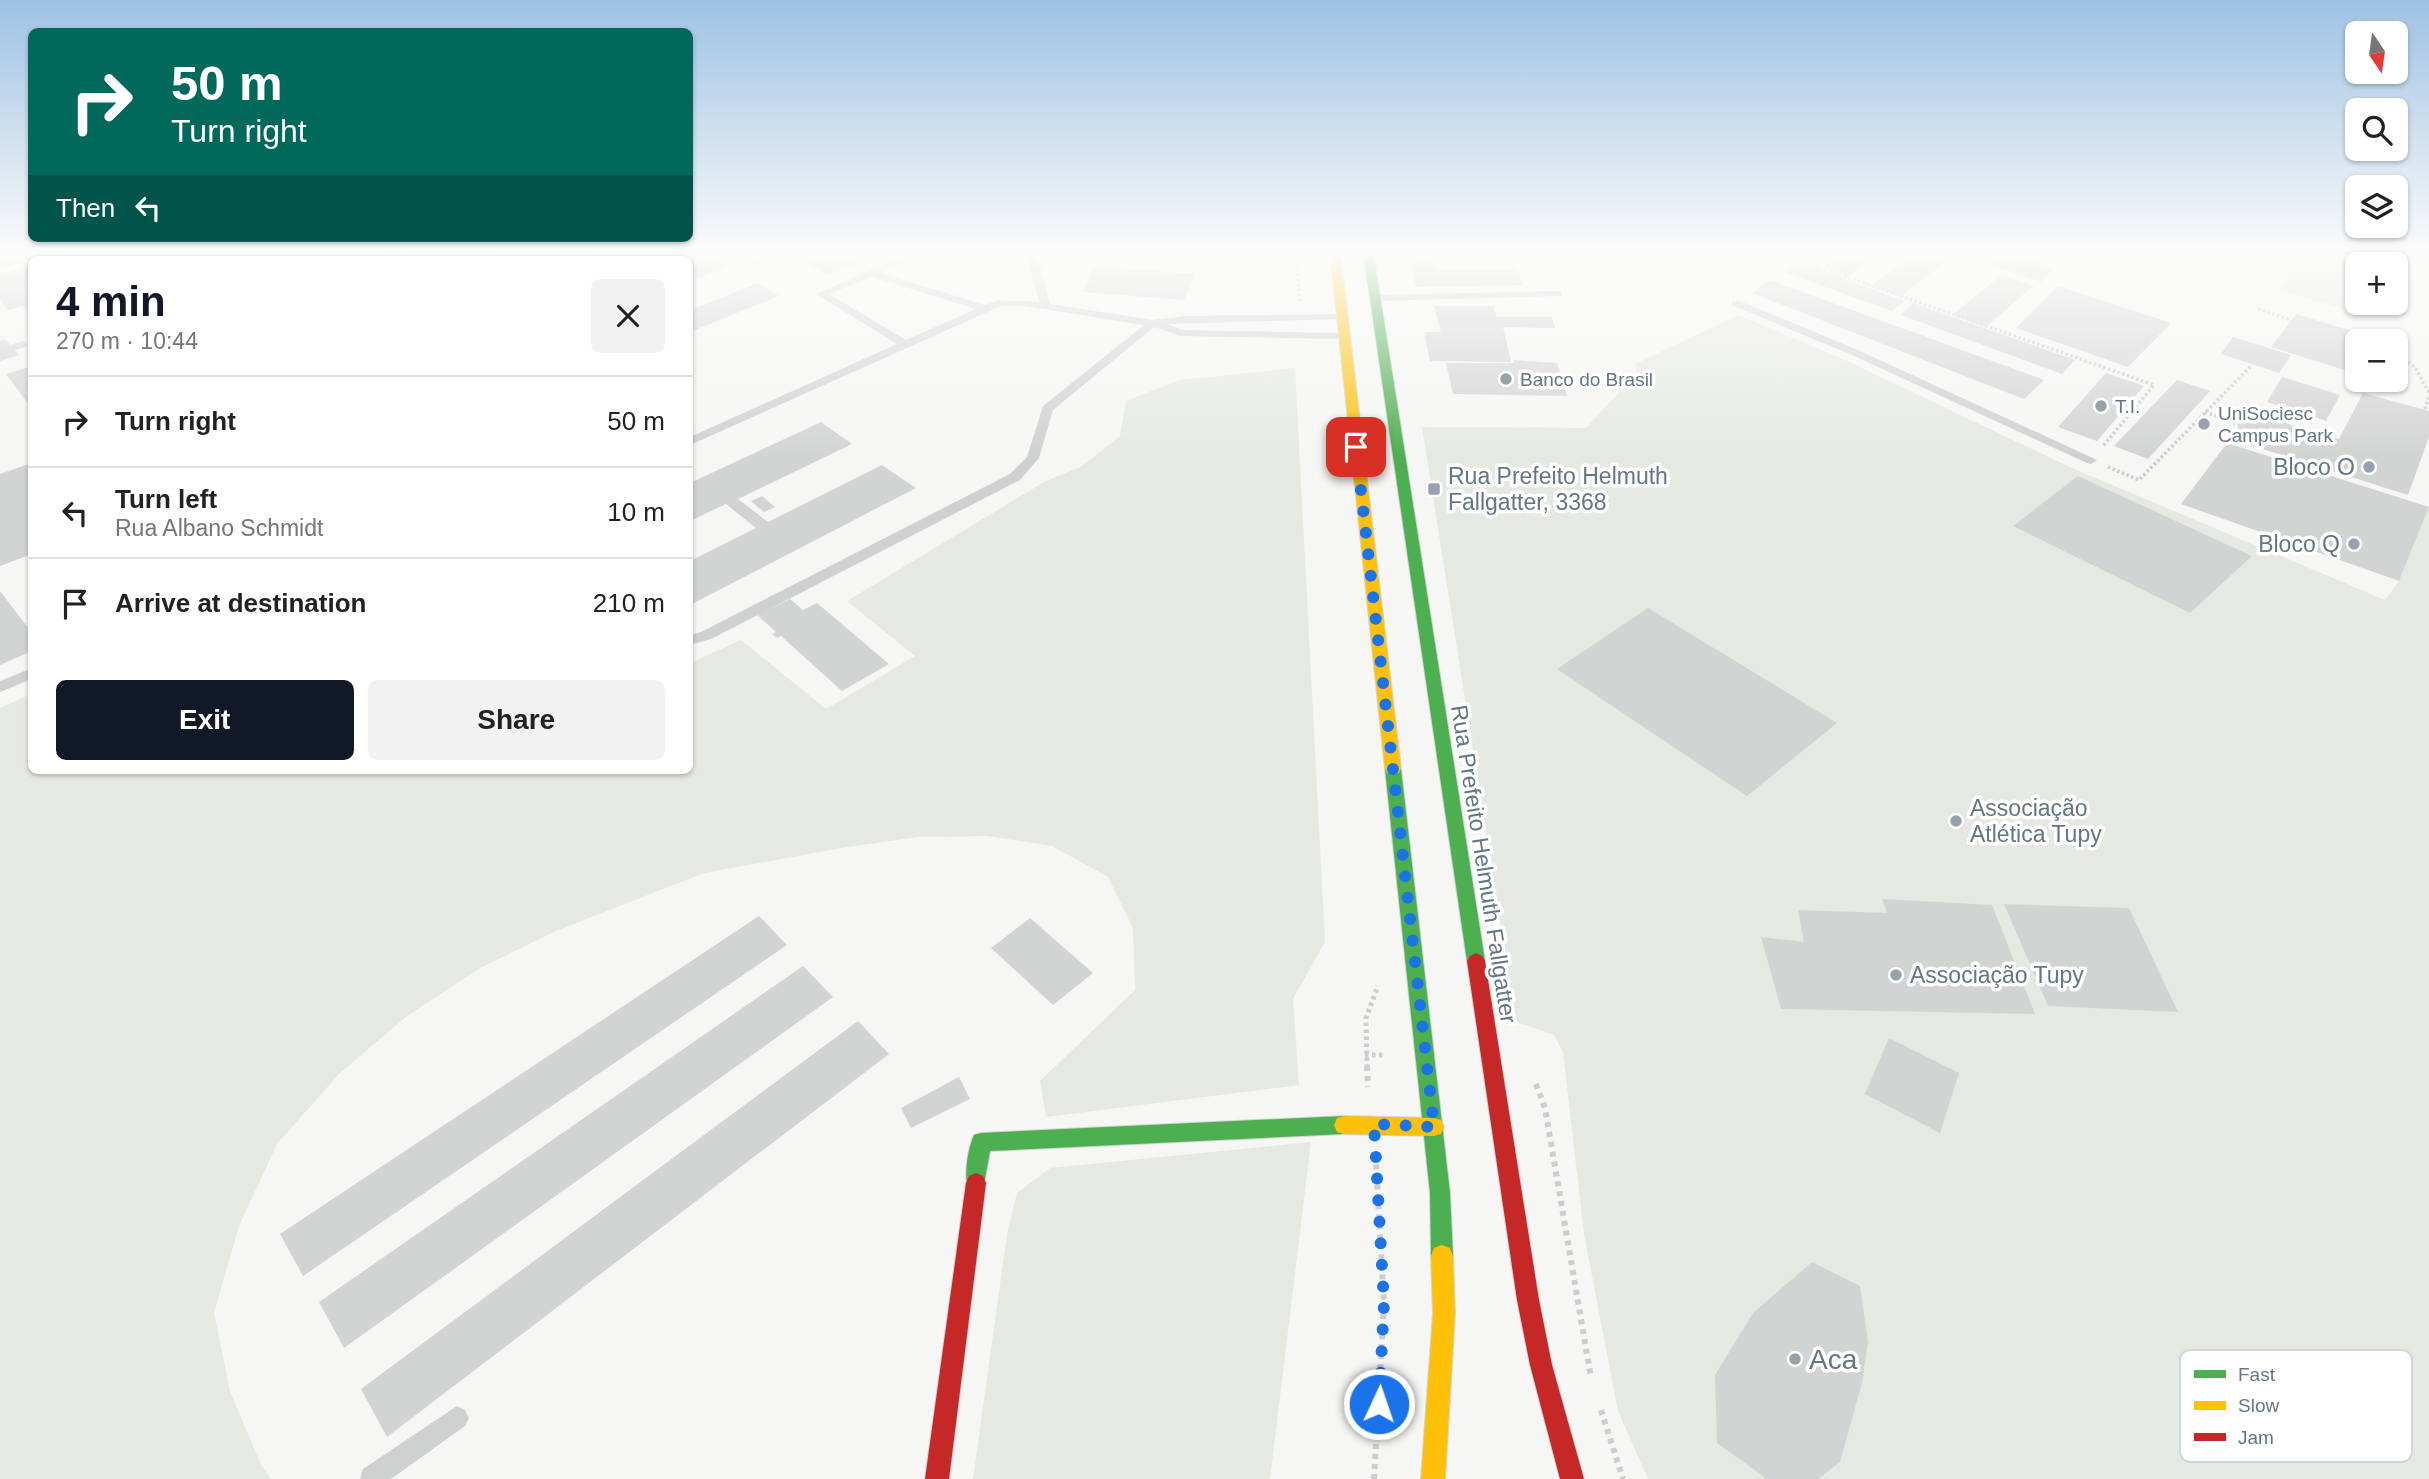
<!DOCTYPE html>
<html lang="en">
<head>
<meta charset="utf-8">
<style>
  body { margin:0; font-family:Arial,sans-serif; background:#f2f2f2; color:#222; height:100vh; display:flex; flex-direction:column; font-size:26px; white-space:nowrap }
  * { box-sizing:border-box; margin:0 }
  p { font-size:23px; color:#767676 }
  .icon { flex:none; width:38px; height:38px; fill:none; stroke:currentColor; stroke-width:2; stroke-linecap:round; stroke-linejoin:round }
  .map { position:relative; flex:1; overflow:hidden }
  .side { position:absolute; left:28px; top:256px; width:665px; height:518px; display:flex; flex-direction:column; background:#fff; border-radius:10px; box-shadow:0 2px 5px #0004 }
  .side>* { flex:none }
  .top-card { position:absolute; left:28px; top:28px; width:665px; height:214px; border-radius:10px; box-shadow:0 2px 5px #0004; background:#00695c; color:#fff; overflow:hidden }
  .needle { width:46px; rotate:167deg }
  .controls { position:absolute; left:2345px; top:21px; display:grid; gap:14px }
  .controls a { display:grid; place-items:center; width:63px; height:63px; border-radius:10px; background:#fff; box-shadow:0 2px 5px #0004; font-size:35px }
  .pin { position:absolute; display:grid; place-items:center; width:60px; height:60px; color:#fff; margin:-30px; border-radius:14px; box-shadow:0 4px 10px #0006 }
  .me { position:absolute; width:77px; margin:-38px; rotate:3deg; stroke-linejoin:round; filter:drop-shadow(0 0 5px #0008) }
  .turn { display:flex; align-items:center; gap:24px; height:147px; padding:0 28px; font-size:32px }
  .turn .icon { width:91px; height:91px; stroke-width:2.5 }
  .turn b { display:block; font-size:49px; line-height:60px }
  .then { display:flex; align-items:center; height:66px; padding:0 28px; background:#0003; gap:14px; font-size:26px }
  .round { display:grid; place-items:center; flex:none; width:74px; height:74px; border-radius:10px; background:#f2f2f2 }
  .overview { display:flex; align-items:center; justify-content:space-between; height:119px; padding:0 28px }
  h1 { font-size:42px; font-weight:800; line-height:52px; color:#111827 }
  .cta { display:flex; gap:14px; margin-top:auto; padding:14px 28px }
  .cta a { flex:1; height:80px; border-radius:10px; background:#111827; color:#fff; font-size:28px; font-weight:800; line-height:80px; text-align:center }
  .cta a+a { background:#f2f2f2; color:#222 }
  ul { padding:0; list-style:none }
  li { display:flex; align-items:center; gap:21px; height:91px; padding:0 28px; border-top:2px solid #e0e0e0 }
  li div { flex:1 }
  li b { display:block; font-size:26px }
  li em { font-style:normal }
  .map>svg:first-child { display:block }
  .green { fill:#e6e9e2 }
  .building { fill:#d2d3d3 }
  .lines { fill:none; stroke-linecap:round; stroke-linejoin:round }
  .fast-casing { stroke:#d2d4d4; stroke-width:2 }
  .slow-casing { stroke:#d2d4d4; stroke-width:2 }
  .jam-casing { stroke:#d2d4d4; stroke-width:2 }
  .path-far2 { stroke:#cccdce; stroke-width:3.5; stroke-dasharray:2.5 2.5; stroke-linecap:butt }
  .path-far1 { stroke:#cccdce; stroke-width:5; stroke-dasharray:3.5 3.5; stroke-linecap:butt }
  .path { stroke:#cccdce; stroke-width:6; stroke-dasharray:5 5; stroke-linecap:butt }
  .lane { fill:#cfd1d1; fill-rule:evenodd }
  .fast { fill:#4caf50; fill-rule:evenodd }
  .slow { fill:#ffc107; fill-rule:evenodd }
  .jam { fill:#c62828; fill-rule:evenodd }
  .route { stroke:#1a73e8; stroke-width:12; stroke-dasharray:0 21.6 }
  .poi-dot { fill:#96a3ad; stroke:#fff; stroke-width:2.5 }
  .labels { text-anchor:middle; stroke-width:7; stroke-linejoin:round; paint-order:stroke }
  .far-poi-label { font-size:19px; fill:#637787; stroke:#fff; text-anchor:start }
  .poi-label { font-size:23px; fill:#637787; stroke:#fff; text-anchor:start }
  .street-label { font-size:23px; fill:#637787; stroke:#fff }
  .near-poi-label { font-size:28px; fill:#637787; stroke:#fff; text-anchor:start }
  .key { fill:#fff; stroke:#d0d6db; stroke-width:2 }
  .key-label { font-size:19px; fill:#637787 }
</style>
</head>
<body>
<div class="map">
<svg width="2429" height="1479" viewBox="0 0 2429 1479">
  <rect width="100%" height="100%" fill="#f6f6f4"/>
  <g class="green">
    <polygon points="2306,251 2357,266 2357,303 2360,303 2355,312 2278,290"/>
    <polygon points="1738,315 1843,359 2072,468 2385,600 2399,581 2429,507 2429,1479 1648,1479 1618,1411 1584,1234 1563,1052 1554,1035 1516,1022 1422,427 1586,428 1637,373 1635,364"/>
    <polygon points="1295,368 1325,942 1293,999 1299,1085 1046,1117 1040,1081 1135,990 1133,928 1108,877 1052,846 987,836 918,837 841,848 704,873 556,931 480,968 407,1016 339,1074 277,1144 239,1226 214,1313 230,1391 261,1465 271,1479 0,1479 0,708 31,694 32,770 690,770 690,663 741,640 826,709 915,656 847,601 1044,482 1082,466 1120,436 1126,401 1179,380"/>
    <polygon points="1311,1142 1270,1479 973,1479 1007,1234 1017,1193 1050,1168"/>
  </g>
  <g class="building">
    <polygon points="79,251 378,251 388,259 55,259"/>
    <polygon points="505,251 567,251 568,252 547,259 484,259"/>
    <polygon points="606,251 702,251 727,267 690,281 690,259 586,259"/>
    <polygon points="734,251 796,251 796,252 752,266 735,255 738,254"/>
    <polygon points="839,251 888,251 888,252 829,275 808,264"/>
    <polygon points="1407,251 1492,251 1495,260 1434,261 1437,270 1517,269 1523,285 1416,287"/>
    <polygon points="1795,251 1840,251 1820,266 1789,256"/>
    <polygon points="1846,251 1886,251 1849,276 1823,267"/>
    <polygon points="1918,251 1949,259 1901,296 1871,286"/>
    <polygon points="1981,251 1999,251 2053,268 2041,282 1973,260"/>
    <polygon points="1798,262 1904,301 1892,311 1784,272"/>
    <polygon points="32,265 32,316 23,306 8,310 0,299 0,274"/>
    <polygon points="1096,266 1194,274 1184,300 1083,292"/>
    <polygon points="2002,275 2033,286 1986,327 1952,315"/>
    <polygon points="1770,280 2044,380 2024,399 1752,293"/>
    <polygon points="758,283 779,296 690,332 690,310"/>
    <polygon points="2058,286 2171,323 2128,367 2016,328"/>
    <polygon points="1913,303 2075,360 2062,374 1901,315"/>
    <polygon points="1434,306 1493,306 1497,317 1552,317 1555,328 1503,327 1511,362 1430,361 1424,332 1441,332"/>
    <polygon points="2296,314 2385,341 2357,341 2357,374 2271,347"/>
    <polygon points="2233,337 2291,355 2279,373 2221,354"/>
    <polygon points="5,339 10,345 24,341 28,346 15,350 19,355 0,361 0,341"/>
    <polygon points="1514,360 1557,363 1567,396 1453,394 1446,363 1514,363"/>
    <polygon points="32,366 32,409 6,374"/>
    <polygon points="2106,373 2144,386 2097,441 2058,427"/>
    <polygon points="2282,377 2340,395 2326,421 2267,402"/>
    <polygon points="2177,380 2210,391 2148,459 2114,446"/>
    <polygon points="2363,393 2429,411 2429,437 2408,495 2231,439 2248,412 2339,439"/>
    <polygon points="821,422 852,444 738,499 768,522 882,465 916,488 690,605 690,561 756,528 726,504 690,521 690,483"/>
    <polygon points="2227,443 2429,507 2399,581 2181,504"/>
    <polygon points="32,463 32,554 0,566 0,474"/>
    <polygon points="2078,476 2252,556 2190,613 2013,526"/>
    <polygon points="762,496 775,507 764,512 751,501"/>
    <polygon points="0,591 32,633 32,651 0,665"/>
    <polygon points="790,599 803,610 817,603 889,664 842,691 781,636 777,638 772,634 776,632 757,615"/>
    <polygon points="1648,608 1837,723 1747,796 1557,669"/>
    <polygon points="1882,899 1992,905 2035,1014 1781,1009 1761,937 1804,942 1798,910 1887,913"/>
    <polygon points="2004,904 2129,908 2178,1012 2048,1006"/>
    <polygon points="759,916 787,945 303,1276 280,1234"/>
    <polygon points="1030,918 1093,973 1053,1005 991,948"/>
    <polygon points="803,966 833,997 344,1348 319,1302"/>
    <polygon points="858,1021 889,1054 387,1437 361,1389"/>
    <polygon points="1889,1038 1959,1073 1940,1133 1865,1094"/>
    <polygon points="959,1077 970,1099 911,1128 901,1108"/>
    <polygon points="1812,1262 1860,1286 1868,1342 1862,1383 1840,1462 1818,1479 1767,1479 1717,1443 1715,1375 1753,1313"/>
  </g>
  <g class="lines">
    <defs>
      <g id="fast">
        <polygon points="1363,251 1373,251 1485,961 1482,966 1476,969 1470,966 1467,961"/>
        <polygon points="1393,763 1399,765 1401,769 1450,1193 1453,1256 1450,1264 1442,1267 1434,1264 1431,1256 1430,1193 1385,769 1387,765"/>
        <path d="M1344 1116 1351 1118 1354 1125 1351 1132 1344 1134 990 1151 983 1190 976 1193 969 1190C963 1176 968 1149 974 1135L981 1133Z"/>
      </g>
      <g id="slow">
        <polygon points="1330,251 1340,251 1401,769 1399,773 1387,773 1385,769"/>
        <polygon points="1344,1116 1434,1118 1441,1120 1444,1127 1441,1134 1434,1136 1344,1134 1337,1132 1334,1125 1337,1118"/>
        <polygon points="1442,1245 1450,1248 1453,1256 1455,1313 1445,1479 1421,1479 1433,1313 1431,1256 1434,1248"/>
      </g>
      <g id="jam">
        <polygon points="1476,953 1482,956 1485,961 1539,1300 1552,1365 1584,1479 1560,1479 1530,1365 1517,1300 1467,961 1470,956"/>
        <polygon points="976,1173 983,1176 986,1183 949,1479 925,1479 966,1183 969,1176"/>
      </g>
    </defs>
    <use href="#fast" class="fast-casing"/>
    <use href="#slow" class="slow-casing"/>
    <use href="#jam" class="jam-casing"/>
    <g class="path-far2">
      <polyline points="1773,251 2154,385 2103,446"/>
      <polyline points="1300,301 1297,261 1303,251"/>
      <polyline points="2258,309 2291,320"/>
      <polyline points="2396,353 2415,367 2429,393"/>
      <polyline points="2425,409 2429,396"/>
      <polyline points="2205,412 2240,425"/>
      <polyline points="2108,467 2139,480 2252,365"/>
    </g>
    <g class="path-far1">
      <polyline points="1365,1055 1386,1055"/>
      <polyline points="1367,1068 1366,1018 1378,986"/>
    </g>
    <g class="path">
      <polyline points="1367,1066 1368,1087"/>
      <polyline points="1536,1084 1545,1108 1591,1378"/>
      <polyline points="1601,1410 1623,1479"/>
      <polyline points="1374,1479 1384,1303 1376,1162"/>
    </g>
    <g class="lane">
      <polygon points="41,251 58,251 0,270 0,264"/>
      <polygon points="390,251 403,251 415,259 402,259"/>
      <path d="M914 251H929L881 273 985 305 999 300 1039 302 1026 251H1036L1050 304 1152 320 1185 316 1340 314 1345 317 1344 319 1167 324 1182 330 1343 333 1349 336 1343 339 1181 336 1154 327 1053 410 1039 458 1020 480 711 639 690 645V635L701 632 1010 474 1027 457 1043 406 1144 325 1025 306H1001L690 445V437L897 344 816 294ZM872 277 976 309 906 340 829 294Z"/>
      <polygon points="1557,291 1561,292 1561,296 1375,301 1370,298 1375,295"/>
      <polygon points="1732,301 1740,301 1860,351 2097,460 2091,464 2087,463 1852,355 1732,305"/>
      <polygon points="32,668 32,679 0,692 0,681"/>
      <polygon points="457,1406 465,1410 469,1418 465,1426 391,1479 360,1479 363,1469"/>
    </g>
    <use href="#fast" class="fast"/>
    <use href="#slow" class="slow"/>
    <use href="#jam" class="jam"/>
  </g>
  <linearGradient id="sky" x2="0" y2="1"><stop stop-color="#9ec2e3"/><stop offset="0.55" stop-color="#fbfbfa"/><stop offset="1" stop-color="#fbfbfa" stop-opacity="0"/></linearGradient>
  <rect width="2429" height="458" fill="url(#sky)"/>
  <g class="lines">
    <polyline class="route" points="1356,447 1434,1127 1374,1124 1384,1303 1379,1404"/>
  </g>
  <g class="poi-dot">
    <circle cx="1506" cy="379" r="7"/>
    <circle cx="2101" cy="406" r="7"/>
    <circle cx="2204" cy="424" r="7"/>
    <circle cx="2369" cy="467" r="7"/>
    <rect x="1427" y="482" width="14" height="14" rx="3.5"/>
    <circle cx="2354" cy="544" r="7"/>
    <circle cx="1956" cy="821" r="7"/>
    <circle cx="1896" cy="975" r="7"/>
    <circle cx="1795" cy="1359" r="7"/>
  </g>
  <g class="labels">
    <g class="far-poi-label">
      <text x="1520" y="386">Banco do Brasil</text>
      <text x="2115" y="413">T.I.</text>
      <text x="2218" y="420">UniSociesc<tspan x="2218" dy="22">Campus Park</tspan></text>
    </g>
    <g class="poi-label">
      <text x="2355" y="475" text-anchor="end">Bloco O</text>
      <text x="1448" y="484">Rua Prefeito Helmuth<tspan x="1448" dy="26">Fallgatter, 3368</tspan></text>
      <text x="2340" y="552" text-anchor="end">Bloco Q</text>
      <text x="1970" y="816">Associação<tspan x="1970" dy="26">Atlética Tupy</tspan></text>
      <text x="1910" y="983">Associação Tupy</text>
    </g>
    <g class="street-label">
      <text transform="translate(1484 864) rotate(81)" y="8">Rua Prefeito Helmuth Fallgatter</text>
    </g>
    <g class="near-poi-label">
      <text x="1809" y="1369">Aca</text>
    </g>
  </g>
  <rect x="2180" y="1350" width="232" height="112" rx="10" class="key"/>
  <rect x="2194" y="1370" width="32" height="8" fill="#4caf50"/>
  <rect x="2194" y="1401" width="32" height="9" fill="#ffc107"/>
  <rect x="2194" y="1433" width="32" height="8" fill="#c62828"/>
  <g class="key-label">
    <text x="2238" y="1381">Fast</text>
    <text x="2238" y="1412">Slow</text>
    <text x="2238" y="1444">Jam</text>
  </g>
</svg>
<div class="controls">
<a><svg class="needle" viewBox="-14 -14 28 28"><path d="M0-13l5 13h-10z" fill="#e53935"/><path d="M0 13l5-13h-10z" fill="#767676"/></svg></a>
<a><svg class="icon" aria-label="search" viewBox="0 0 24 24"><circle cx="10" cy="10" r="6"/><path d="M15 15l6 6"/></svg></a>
<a><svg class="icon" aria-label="layers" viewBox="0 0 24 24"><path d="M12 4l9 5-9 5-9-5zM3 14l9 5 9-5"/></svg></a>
<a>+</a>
<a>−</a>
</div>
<div class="pin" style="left:1356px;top:447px;background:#d93025"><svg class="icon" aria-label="arrive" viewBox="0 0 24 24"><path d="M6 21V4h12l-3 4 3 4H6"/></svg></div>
<svg class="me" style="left:1379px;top:1404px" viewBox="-20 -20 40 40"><circle r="17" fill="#1a73e8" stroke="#fff" stroke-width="3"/><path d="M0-11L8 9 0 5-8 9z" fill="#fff"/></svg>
<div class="top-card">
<div class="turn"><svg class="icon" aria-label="right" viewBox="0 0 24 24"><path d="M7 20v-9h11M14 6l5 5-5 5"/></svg><div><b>50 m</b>Turn right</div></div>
<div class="then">Then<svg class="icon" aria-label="left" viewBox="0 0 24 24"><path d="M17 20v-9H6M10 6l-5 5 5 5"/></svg></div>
</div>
<section class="side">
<div class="overview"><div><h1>4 min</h1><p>270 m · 10:44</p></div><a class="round"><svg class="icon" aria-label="close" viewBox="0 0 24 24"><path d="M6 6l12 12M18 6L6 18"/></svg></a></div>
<ul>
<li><svg class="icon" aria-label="right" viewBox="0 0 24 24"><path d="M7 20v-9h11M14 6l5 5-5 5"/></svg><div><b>Turn right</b></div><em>50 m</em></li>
<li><svg class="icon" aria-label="left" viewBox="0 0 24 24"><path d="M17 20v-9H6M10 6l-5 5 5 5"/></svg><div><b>Turn left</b><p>Rua Albano Schmidt</p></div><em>10 m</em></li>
<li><svg class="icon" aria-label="arrive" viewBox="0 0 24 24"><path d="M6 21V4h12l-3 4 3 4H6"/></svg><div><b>Arrive at destination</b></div><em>210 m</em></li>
</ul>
<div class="cta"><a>Exit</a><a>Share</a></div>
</section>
</div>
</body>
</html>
